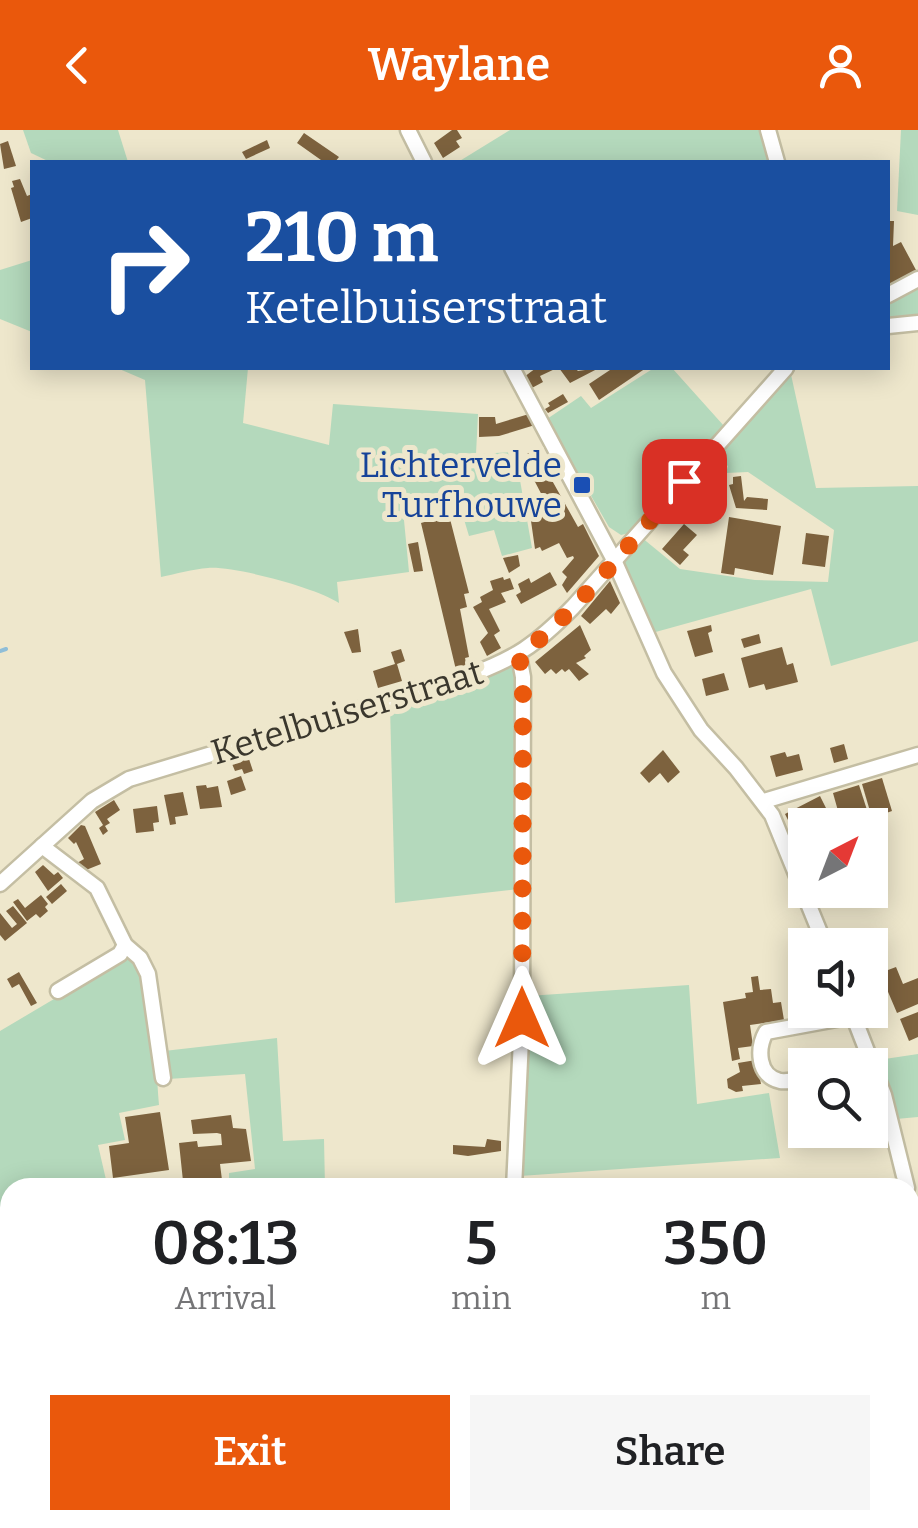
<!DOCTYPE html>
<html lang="en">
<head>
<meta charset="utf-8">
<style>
  body { margin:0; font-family:Bitter,serif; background:#f6f6f6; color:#202124; height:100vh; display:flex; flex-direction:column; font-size:38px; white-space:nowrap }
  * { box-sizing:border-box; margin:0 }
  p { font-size:32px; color:#757577 }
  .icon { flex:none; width:55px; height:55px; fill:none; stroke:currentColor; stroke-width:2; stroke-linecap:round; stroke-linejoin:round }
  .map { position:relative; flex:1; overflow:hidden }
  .drawer { position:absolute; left:0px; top:1048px; width:920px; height:352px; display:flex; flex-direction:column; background:#fff; border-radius:30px 30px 0 0; box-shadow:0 5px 25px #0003 }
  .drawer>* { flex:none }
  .guide { position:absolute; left:30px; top:30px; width:860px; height:210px; border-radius:0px; box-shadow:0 5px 25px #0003; background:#1a4fa0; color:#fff; overflow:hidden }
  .needle { width:65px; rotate:42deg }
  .controls { position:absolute; left:788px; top:678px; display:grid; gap:20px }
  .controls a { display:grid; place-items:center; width:100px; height:100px; border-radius:0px; background:#fff; box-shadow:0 5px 25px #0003; font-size:50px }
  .pin { position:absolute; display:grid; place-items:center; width:85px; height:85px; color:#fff; margin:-42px; border-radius:20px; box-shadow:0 5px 15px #0006 }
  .me { position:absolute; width:110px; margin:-55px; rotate:0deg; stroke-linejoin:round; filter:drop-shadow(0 0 8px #0008) }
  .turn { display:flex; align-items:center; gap:35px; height:210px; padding:0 50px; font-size:45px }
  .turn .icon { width:130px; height:130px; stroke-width:2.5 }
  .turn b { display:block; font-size:70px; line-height:85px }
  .eta { display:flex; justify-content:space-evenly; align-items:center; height:170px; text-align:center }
  .eta b { font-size:60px; font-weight:600; line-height:70px }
  .action { display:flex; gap:20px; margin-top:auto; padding:20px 50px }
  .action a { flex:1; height:115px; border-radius:0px; background:#ea580c; color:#fff; font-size:40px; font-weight:600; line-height:115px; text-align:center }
  .action a+a { background:#f6f6f6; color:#202124 }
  header { display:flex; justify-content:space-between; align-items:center; height:130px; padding:0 50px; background:#ea580c; color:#fff; font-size:45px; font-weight:600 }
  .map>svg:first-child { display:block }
  .green { fill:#b4d9bc }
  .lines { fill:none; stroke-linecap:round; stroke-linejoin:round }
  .stream { stroke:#8fbed8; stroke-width:4 }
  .building { fill:#7d623e }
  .minor-casing { stroke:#c4bea3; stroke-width:19 }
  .minor { stroke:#fff; stroke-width:14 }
  .route { stroke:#ea580c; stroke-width:18; stroke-dasharray:0 32.4 }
  .transit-dot { fill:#1a4fb4; stroke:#eee7cc; stroke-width:4 }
  .labels { text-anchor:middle; stroke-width:10; stroke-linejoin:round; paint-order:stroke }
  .transit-label { font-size:35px; fill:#164399; stroke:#eee7cc; text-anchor:end }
  .street-label { font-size:35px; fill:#3a372d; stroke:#eee7cc }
</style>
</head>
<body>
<header><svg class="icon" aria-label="back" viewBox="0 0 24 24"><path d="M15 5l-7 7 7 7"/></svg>Waylane<svg class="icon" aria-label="person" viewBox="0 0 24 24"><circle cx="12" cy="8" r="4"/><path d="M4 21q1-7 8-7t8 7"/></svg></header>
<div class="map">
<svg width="918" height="1398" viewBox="0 0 918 1398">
  <rect width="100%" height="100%" fill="#eee7cc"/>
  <g class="green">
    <polygon points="23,0 118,0 128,32 50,32 31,23"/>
    <polygon points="510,0 765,0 774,32 458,32"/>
    <polygon points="901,0 918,0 918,85 897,81"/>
    <polygon points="32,130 32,202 0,189 0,140"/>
    <polygon points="918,156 918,187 888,190 888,172"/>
    <path d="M117 238H248L243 293 329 315 333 274 478 284 476 324 515 322 532 418 502 426 494 400 469 406 457 366 403 380 409 442 337 452 339 473C317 458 235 436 208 438 193 439 176 444 161 447L145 250Z"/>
    <polygon points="654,238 672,238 724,296 638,393 629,403 621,405 609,397 547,289 581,266 591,278"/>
    <polygon points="790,240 816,358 918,356 918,511 831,536 811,459 652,503 619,431 641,407 680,439 755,450 828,452 834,400 748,342 726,343 728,336 713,325"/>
    <polygon points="514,536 518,545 519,759 395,773 390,576"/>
    <path d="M130 824C157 859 155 931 159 975L119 983 125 1010 98 1015 107 1054 98 1058H10V1314L0 1318V901Z"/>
    <polygon points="689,855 697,974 769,963 780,1028 520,1046 528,866"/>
    <polygon points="277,908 283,1011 324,1009 325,1057 229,1057 229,1043 255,1039 245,944 168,949 164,921"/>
    <polygon points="918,924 918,987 896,989 878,930"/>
  </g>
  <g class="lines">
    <polyline class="stream" points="0,521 6,519"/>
  </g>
  <g class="building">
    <polygon points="452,0 457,0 462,8 456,11 460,17 443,28 434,13"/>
    <polygon points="304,3 339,27 335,32 319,32 321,30 297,13"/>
    <polygon points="267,10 270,18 246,29 242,22"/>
    <polygon points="8,11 16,36 4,39 0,14"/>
    <polygon points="20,49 27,66 32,64 32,88 21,92 11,58 14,57 12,51"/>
    <polygon points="888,91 894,91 893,116 901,112 916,140 888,155"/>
    <polygon points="536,238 557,238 540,246 543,252 530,259 524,247"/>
    <polygon points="559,238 575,238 578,241 599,238 570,253"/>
    <polygon points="613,238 646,238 599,270 589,254"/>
    <polygon points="563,264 568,272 548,283 545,279 550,276 548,273"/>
    <polygon points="529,284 535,295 499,306 479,307 479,287 495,287 496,294"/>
    <polygon points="535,320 578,397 583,394 599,426 567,463 562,455 567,447 562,442 574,428 573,426 567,428 559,413 542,421 540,417 535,419 531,391 537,390 535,379 545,371 534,350 527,324"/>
    <polygon points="713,334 724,337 713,382 700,378"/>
    <polygon points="741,346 744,371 747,367 768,369 767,380 736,378 729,355 733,354 733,347"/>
    <polygon points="449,385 469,463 464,464 467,477 460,479 469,527 465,528 467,538 456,540 421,393"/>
    <polygon points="729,387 781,396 773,445 735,438 734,445 721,443"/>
    <polygon points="684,394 697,405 683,420 689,425 680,435 662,419"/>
    <polygon points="806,403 829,406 825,437 802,434"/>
    <polygon points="418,412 423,441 414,442 408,414"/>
    <polygon points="518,425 520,436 509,443 503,428"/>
    <polygon points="550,442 557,455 521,474 516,465 521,462 518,454 529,448 531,453"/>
    <polygon points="503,447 504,450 510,448 514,459 501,463 506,472 489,479 500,501 494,505 501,518 487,526 480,512 488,503 473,477 482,472 480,467 493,460 490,451"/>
    <polygon points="610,451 620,473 611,484 606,479 590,494 581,486"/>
    <polygon points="580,495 591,520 584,526 586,528 576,533 589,544 579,551 569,539 565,542 562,539 556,544 551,539 545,544 535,532"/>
    <polygon points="711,495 712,501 708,503 713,522 695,527 687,501"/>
    <polygon points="358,499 361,522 352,523 344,502"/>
    <polygon points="759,504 761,513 744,518 741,509"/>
    <polygon points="782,517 787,535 793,533 798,552 766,560 764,554 749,558 741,528"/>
    <polygon points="401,519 405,531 397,534 402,551 378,558 373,541 395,534 391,522"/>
    <polygon points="724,543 729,560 706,566 702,549"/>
    <polygon points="844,614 848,629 834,633 830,618"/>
    <polygon points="663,620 680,642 668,653 660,643 649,653 640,643"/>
    <polygon points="785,622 787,627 799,624 803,640 776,647 770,626"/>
    <polygon points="247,623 253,641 244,644 242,639 235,641 230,629"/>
    <polygon points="241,646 246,660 231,665 227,651"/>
    <polygon points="882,648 892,681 872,688 862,654"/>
    <polygon points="206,655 207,658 218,656 222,677 200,679 196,656"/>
    <polygon points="859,655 867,680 840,688 833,663"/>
    <polygon points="183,662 188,685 175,687 176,694 170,695 164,665"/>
    <polygon points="820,666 826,678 806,689 809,695 805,695 805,706 798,710 785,684"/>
    <polygon points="114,670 120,680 107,689 110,693 105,696 108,701 103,705 99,698 103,695 95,682"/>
    <polygon points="157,676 159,692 153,693 154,701 136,703 133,679"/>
    <polygon points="81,695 85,696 101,734 81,742 77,733 84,729 76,712 74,714 68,708"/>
    <polygon points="43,735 54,745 58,742 63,748 48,761 35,742"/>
    <polygon points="61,754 67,761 52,774 46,767"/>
    <polygon points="41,765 48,774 45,777 48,781 40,788 36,784 27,791 13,772 18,769 25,778"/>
    <polygon points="13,776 27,793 5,811 0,805 0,783 12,798 17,794 6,781"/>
    <polygon points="896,837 903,854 918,848 918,874 897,883 880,843"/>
    <polygon points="19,842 37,873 31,876 19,854 12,858 7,849"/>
    <polygon points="758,846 760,860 771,859 773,873 781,872 784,890 750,895 753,916 738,918 740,929 732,931 723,872 746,868 745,863 753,862 751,847"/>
    <polygon points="918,882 918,907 909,911 900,889"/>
    <polygon points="756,930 761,954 742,956 743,961 736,962 728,958 727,949 740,942 738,933"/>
    <polygon points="160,982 169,1040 113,1048 109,1016 129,1013 125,987"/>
    <polygon points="231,985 233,998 246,999 251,1031 220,1034 223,1058 193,1058 192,1050 183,1051 179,1013 197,1011 198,1017 222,1015 221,1004 217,1003 193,1004 191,990"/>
    <polygon points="487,1009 501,1011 501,1021 468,1026 453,1024 453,1015 485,1017"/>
    <polygon points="478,1391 479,1398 452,1398 452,1392"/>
  </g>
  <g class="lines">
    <defs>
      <g id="minor">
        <polyline points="408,0 424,32"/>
        <polyline points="768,0 777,32"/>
        <polyline points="888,165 918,149"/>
        <polyline points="888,196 918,193"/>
        <polyline points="512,238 614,430 664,543 701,600 736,638 772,685 825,815"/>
        <polyline points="764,671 918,625"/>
        <polyline points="42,716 97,758 125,815 140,828 148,844 163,948"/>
        <path d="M0 754 92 671 129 649 465 547C515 529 536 515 573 477L786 238"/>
        <polyline points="58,861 120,824 125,815"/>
        <polyline points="851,880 884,965 907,1058"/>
        <path d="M805 949C797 950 787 952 780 951 757 946 757 918 766 902L853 886"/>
        <polyline points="514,1058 522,888 523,547 519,526"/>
        <polyline points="910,1073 918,1109"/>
        <polyline points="511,1390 512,1398"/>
      </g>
    </defs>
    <use href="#minor" class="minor-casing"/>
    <use href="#minor" class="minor"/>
  </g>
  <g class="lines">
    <path class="route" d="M522 888 523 547 519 526C582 477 631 411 684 351"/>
  </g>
  <rect class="transit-dot" x="572" y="345" width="20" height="20" rx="5"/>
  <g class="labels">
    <g class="transit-label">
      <text x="562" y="347">Lichtervelde<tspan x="562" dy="40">Turfhouwe</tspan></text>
    </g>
    <g class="street-label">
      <text transform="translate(347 582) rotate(-17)" y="12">Ketelbuiserstraat</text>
    </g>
  </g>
</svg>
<div class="controls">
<a><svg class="needle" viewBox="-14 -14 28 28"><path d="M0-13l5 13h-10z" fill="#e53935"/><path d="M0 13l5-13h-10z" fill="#757577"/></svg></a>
<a><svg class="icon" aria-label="sound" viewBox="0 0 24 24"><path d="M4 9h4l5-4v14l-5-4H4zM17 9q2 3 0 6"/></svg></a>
<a><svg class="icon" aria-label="search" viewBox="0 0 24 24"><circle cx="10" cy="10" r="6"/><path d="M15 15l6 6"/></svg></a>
</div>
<div class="pin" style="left:684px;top:351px;background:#d93025"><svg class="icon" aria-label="arrive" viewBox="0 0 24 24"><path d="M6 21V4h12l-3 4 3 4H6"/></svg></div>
<svg class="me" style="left:522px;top:888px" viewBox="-20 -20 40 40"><path d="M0-17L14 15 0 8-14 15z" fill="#ea580c" stroke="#fff" stroke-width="4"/></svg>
<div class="guide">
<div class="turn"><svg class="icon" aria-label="right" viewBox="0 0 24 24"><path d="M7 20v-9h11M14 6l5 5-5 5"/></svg><div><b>210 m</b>Ketelbuiserstraat</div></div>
</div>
<section class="drawer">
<div class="eta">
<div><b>08:13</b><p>Arrival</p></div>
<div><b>5</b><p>min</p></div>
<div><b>350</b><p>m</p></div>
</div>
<div class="action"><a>Exit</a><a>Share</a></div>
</section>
</div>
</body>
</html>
